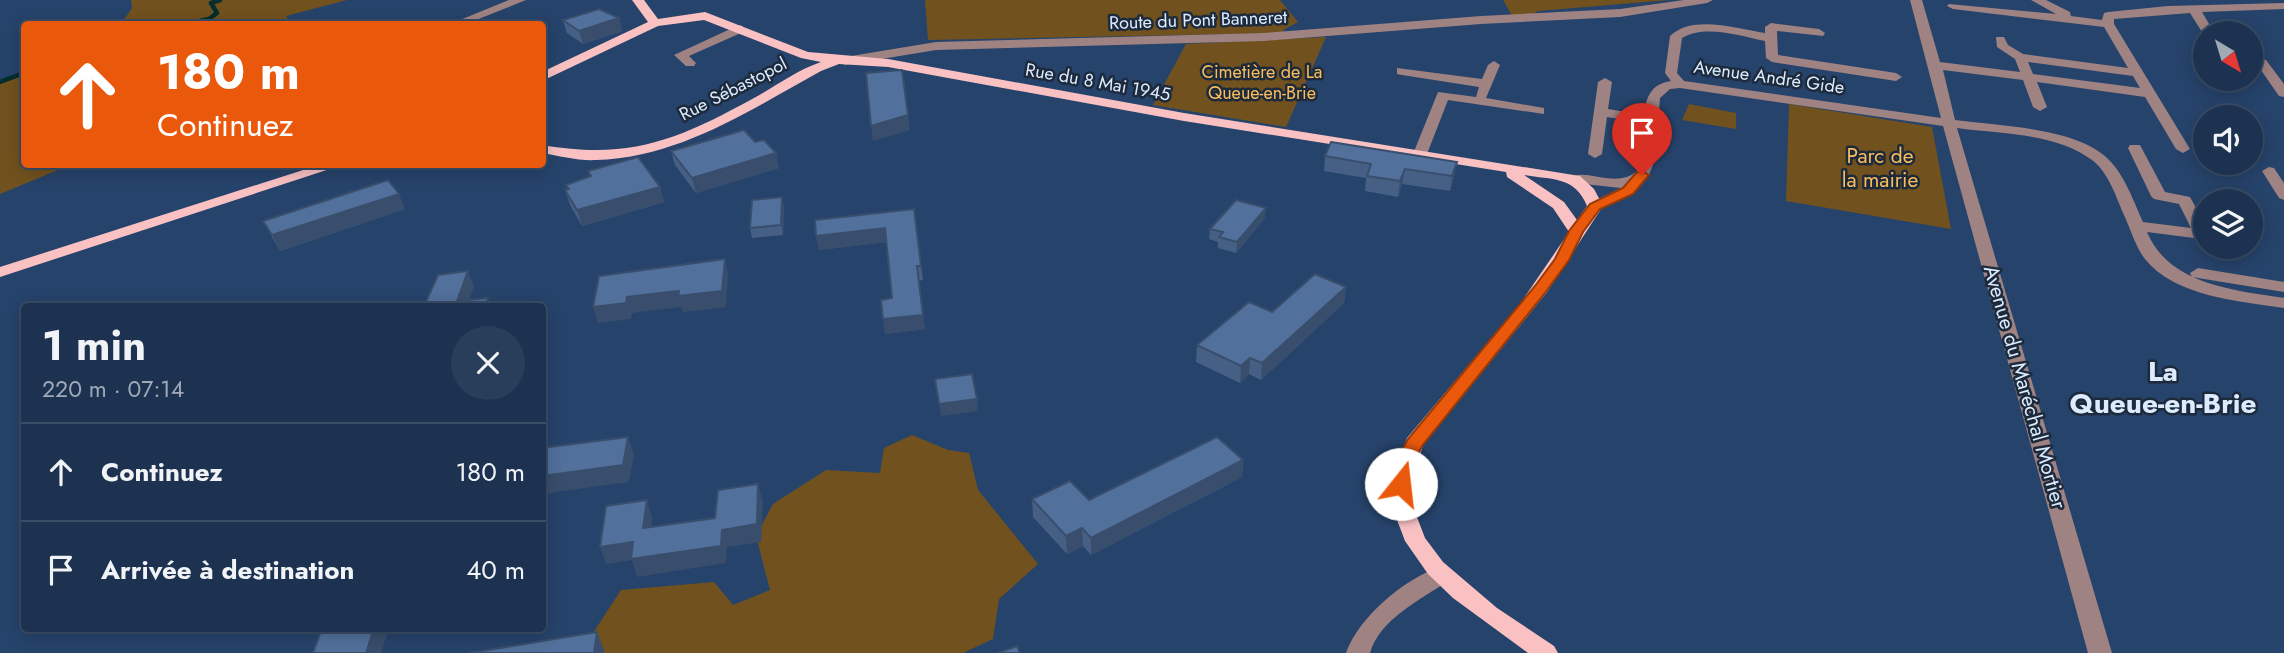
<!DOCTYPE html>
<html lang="fr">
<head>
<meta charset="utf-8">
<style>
  body { margin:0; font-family:Jost,sans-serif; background:#293e5a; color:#f1f3f6; height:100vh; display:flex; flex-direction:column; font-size:26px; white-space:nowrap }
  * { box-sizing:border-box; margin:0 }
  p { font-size:23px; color:#a0aab7 }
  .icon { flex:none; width:38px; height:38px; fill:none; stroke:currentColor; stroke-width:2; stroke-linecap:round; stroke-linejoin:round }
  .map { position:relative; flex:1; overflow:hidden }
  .panel { position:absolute; left:21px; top:303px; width:525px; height:329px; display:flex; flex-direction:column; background:#1c3250; border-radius:7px; box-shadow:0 4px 18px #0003,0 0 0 2px #3a4d67 }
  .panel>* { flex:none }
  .banner { position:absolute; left:21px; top:21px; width:525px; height:147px; border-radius:7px; box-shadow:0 4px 18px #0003,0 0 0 2px #3a4d67; background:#ea580c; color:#fff; overflow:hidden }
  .needle { width:46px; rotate:142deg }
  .controls { position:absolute; left:2193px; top:21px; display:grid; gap:14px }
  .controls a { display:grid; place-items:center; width:70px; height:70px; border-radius:50%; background:#1c3250; box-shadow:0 4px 18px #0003,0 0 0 2px #3a4d67; font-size:35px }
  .pin { position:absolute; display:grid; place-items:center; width:60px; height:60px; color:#fff; margin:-72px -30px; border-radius:50% 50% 50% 0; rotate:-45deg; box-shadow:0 0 7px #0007 }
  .pin .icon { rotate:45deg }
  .me { position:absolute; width:77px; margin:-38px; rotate:16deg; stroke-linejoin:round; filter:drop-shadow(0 0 5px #0008) }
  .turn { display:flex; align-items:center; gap:24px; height:147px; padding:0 21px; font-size:32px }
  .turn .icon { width:91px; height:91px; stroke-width:2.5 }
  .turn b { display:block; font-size:49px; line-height:60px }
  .round { display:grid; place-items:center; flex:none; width:74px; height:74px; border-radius:37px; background:#293e5a }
  .summary { display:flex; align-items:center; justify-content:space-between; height:119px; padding:0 21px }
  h1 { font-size:42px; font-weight:700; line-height:52px }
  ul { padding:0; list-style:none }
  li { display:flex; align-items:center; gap:21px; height:98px; padding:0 21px; border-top:2px solid #3a4d67 }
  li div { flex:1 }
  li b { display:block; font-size:26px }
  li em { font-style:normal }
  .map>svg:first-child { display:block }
  .green { fill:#71521e }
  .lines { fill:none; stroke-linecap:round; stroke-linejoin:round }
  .stream { stroke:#062d2d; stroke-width:4.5 }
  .minor { fill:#9f8383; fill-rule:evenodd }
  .major { fill:#fac1c3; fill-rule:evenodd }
  .wall { fill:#466085 }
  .shaded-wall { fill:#394e6c }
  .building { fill:#51709b; stroke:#394e6c; stroke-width:2 }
  .route { fill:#ea580c; stroke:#983908; stroke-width:2 }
  .labels { text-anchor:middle; stroke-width:5; stroke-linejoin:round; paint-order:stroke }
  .far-street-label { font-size:18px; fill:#ddebff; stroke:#1d2a3c }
  .far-park-label { font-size:18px; fill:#fabd5c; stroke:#1d2a3c }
  .park-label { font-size:21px; fill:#fabd5c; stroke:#1d2a3c }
  .street-label { font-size:21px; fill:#ddebff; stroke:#1d2a3c }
  .district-label { font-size:28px; font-weight:bold; fill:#ddebff; stroke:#1d2a3c }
</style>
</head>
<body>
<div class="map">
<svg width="2284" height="653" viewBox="0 0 2284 653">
  <rect width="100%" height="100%" fill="#26436b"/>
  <g class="green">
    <polygon points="131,0 347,0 286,16 291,24 121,24 132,8"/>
    <polygon points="925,0 1280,0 1298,22 1283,30 1285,33 928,40"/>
    <polygon points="1503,0 1670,0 1538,11 1531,15 1512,16"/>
    <polygon points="1326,37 1286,127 1153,105 1186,44"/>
    <polygon points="24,76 24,164 70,165 0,194 0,83"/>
    <polygon points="1689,104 1736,113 1736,129 1682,120"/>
    <polygon points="1789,104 1932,127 1951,229 1786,201"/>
    <polygon points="912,435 948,450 969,453 978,490 1038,564 999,599 993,639 963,653 593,653 593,633 621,590 714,582 733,605 770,590 756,536 773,504 826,470 880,473 884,448"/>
  </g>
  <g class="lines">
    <g class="stream">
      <polyline points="186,24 209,19 217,13 211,3 220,0"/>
      <polyline points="0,82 24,73"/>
    </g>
    <g class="minor">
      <polygon points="509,0 526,0 466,24 450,24"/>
      <polygon points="1684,0 1713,0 1707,3 1620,17 1481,24 1264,41 936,50 845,65 839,61 845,57 936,42 1264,33 1481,16 1620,9"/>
      <path d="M1910 0H1922L1940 62 2020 72 2015 59 1997 47 1996 37H2004L2008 45 2023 54 2128 68 2104 27 1953 9 1947 6 1949 4 2056 14 2031 0H2046L2070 12 2071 16 2102 20 2104 13 2108 12 2168 6 2284 3V9L2202 12 2212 29 2206 33 2202 32 2190 13 2114 19V24L2190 149 2183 153 2176 149 2145 97 2037 82 2047 107 2040 111 2033 107 2023 80 1943 70 1955 120C1998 126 2073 127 2106 157 2124 173 2133 200 2143 222L2191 228 2179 204 2154 199 2151 196 2128 148 2130 145H2140L2165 192 2190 197 2205 224V238L2202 239 2147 232C2169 285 2234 290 2284 298V308C2240 301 2175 297 2145 259 2135 246 2131 230 2124 215 2116 197 2109 173 2092 160 2057 133 2000 134 1957 128L2112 653H2088L1943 126 1680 88 1670 89 1660 98C1656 144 1664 182 1616 202 1607 206 1599 212 1590 209L1587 206 1590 203 1621 188 1575 183 1568 179C1584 165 1617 192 1639 169L1644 123 1607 117 1602 154 1595 158 1588 154 1598 82 1605 78 1612 82 1608 109 1644 115C1646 97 1651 84 1671 81L1665 73 1670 36C1693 14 1738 29 1765 33V27L1771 23 1819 29 1825 33 1823 36 1777 31 1778 55 1896 73 1902 77 1896 81 1772 62 1766 58 1765 41C1741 36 1705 24 1682 38L1677 73 1684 81 1941 118ZM2028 62 2133 76 2140 88 2033 74Z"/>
      <polygon points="739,25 743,26 743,32 689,56 696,63 694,66 686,66 674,55"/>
      <polygon points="2262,59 2266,60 2284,84 2284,97 2279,96 2256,63"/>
      <polygon points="1494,61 1500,65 1486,98 1544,108 1544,114 1448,100 1427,154 1420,158 1415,157 1413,154 1438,92 1476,97 1479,87 1402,75 1397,74 1397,68 1482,79 1488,65"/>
      <polygon points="2269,167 2274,168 2284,183 2284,200 2279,198 2262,171"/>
      <polygon points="2198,268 2284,282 2284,292 2192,277 2190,273"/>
      <path d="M1440 567 1448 569 1451 575 1448 581C1420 600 1380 619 1370 653H1346C1358 618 1405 578 1440 567Z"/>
    </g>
    <g class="major">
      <path d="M632 0H644L658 19 705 12 808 52 888 59 1184 113 1580 176 1594 189 1603 206 1547 292 1423 445 1413 479 1415 512 1425 538 1443 562 1497 608 1554 646 1558 653H1528L1453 598 1428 574 1405 541 1394 512 1393 479 1407 438 1520 304 1569 232 1553 208 1507 177 1506 172 1184 121 888 67 839 64 821 71C750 110 679 158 596 160 578 161 560 156 542 153V145C631 160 677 140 754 98 776 86 797 70 821 62L801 58 704 20 658 26 542 81V72L648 22ZM1524 175C1552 180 1575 176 1587 206L1577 220 1564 202Z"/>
      <polygon points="322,164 345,164 0,277 0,267"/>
    </g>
  </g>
  <g class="wall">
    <polygon points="619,18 622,31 583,44 567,33 563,20"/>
    <polygon points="755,142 779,168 696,193 675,165 671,151"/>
    <polygon points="1325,156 1454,177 1450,191 1402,184 1398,197 1365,191 1366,178 1324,171"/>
    <polygon points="588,171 660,187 664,202 582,226 570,205 565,190 568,189 566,185 590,177"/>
    <polygon points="782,197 784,208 783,235 752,238 750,228"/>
    <polygon points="405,209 280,251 263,221"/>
    <polygon points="914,209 923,280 918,281 925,329 885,334 892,298 886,242 819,250 816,236"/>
    <polygon points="1265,218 1236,253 1218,248 1218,242 1209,239 1210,229"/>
    <polygon points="1346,287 1344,303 1261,380 1249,374 1240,383 1196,362 1197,345 1272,312"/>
    <polygon points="1243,460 1242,477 1091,555 1083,546 1067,554 1033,517 1032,499 1089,500"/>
  </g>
  <g class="shaded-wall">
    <polygon points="619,18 622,31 583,44 579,31"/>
    <polygon points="908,115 910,130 873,141 871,126"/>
    <polygon points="776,153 779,168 696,193 692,178"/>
    <polygon points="1457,162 1454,177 1450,191 1452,176"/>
    <polygon points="1405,169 1402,184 1398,197 1400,181"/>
    <polygon points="660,187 664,202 582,226 577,210"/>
    <polygon points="399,194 405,209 280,251 272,235"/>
    <polygon points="782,197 784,208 783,235 781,225"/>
    <polygon points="1266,208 1265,218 1236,253 1237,242"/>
    <polygon points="885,228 887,242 819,250 816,236"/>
    <polygon points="725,259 728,275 726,307 683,312 681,307 632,313 631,319 598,323 593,307 627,297"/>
    <polygon points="468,271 474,287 467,306 457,301"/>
    <polygon points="1346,287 1344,303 1261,380 1262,363"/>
    <polygon points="488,298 491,306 485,306"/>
    <polygon points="923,315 925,329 885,334 883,319"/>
    <polygon points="1250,358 1249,374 1240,383 1241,366"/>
    <polygon points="977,399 978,411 941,416 939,404"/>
    <polygon points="628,437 634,454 629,482 542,494 542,476"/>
    <polygon points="1243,460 1242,477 1091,555 1091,538"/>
    <polygon points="758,484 763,502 761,542 727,547 726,563 637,577 632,560 606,564 600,547 722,530"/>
    <polygon points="647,500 652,518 649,546 643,528"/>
    <polygon points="1082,528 1083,546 1067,554 1066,536"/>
    <polygon points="374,628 389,628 381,653 366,653"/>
    <polygon points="597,632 604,650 604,653 594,653"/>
  </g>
  <g class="building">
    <polygon points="599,9 619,18 579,31 563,20"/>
    <polygon points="902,70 908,115 871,126 866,73"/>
    <polygon points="744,130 755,142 764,140 776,153 692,178 671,151"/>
    <polygon points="1331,142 1457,162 1452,176 1405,169 1400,181 1367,176 1371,164 1325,156"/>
    <polygon points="638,157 660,187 577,210 565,190 569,189 566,185 591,176 588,171"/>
    <polygon points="388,180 399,194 272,235 263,221"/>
    <polygon points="782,197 781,225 750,228 752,200"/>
    <polygon points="1236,200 1266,208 1237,242 1219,237 1223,232 1210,229"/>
    <polygon points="914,209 921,266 917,266 923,315 883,319 881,300 892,298 885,228 816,236 815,220"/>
    <polygon points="725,259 722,291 678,296 679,291 627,297 626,303 593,307 599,276"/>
    <polygon points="468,271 457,301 488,298 485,306 424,306 438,275"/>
    <polygon points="1315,274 1346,287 1262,363 1250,358 1241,366 1197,345 1249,302 1272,312"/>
    <polygon points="972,374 977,399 939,404 935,379"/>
    <polygon points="628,437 623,465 542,476 542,448"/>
    <polygon points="1217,437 1243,460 1091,538 1082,528 1066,536 1032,499 1070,481 1089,500"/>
    <polygon points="758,484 757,524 722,530 721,546 631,559 633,542 600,547 606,506 647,500 643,528 715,518 718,490"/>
    <polygon points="322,628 374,628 366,653 313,653"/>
    <polygon points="597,632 594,653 470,653"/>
    <polygon points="1017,646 1020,653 998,653"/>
  </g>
  <polygon class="route" points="1642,171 1649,175 1633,194 1600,209 1583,232 1569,260 1545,293 1422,446 1414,462 1408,488 1395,488 1392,484 1396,462 1408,439 1535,286 1555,259 1569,231 1590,204 1623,188 1637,172"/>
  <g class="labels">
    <g class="far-street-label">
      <text transform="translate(1198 20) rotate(-2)" y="6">Route du Pont Banneret</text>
      <text transform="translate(1769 77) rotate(8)" y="6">Avenue André Gide</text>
      <text transform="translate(1098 82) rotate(10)" y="6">Rue du 8 Mai 1945</text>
      <text transform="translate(733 89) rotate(-27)" y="6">Rue Sébastopol</text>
    </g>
    <g class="far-park-label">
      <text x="1262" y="78">Cimetière de La<tspan x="1262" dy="21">Queue-en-Brie</tspan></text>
    </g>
    <g class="park-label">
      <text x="1880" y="163">Parc de<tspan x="1880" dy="24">la mairie</tspan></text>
    </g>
    <g class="street-label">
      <text transform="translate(2025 387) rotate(74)" y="7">Avenue du Maréchal Mortier</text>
    </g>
    <g class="district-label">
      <text x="2163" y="381">La<tspan x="2163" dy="32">Queue-en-Brie</tspan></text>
    </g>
  </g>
</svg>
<div class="controls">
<a><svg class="needle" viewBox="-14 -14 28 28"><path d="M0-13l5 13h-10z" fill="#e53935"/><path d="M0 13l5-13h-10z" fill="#a0aab7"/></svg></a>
<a><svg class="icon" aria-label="sound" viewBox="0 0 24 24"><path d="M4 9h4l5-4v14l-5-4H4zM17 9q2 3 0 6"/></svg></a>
<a><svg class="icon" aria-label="layers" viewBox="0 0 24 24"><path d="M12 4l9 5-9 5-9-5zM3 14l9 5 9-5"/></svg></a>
</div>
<div class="pin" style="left:1642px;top:175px;background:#d93025"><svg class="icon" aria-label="arrive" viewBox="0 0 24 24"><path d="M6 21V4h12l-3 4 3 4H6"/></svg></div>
<svg class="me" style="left:1401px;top:484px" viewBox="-20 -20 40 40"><circle r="19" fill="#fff"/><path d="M0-13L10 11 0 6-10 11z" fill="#ea580c"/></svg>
<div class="banner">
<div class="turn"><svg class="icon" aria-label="ahead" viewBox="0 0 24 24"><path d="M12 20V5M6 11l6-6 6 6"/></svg><div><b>180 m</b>Continuez</div></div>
</div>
<section class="panel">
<div class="summary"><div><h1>1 min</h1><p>220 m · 07:14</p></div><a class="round"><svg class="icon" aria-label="close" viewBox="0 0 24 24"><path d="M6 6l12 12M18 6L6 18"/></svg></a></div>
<ul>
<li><svg class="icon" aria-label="ahead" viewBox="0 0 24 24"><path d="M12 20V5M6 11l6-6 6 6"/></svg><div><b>Continuez</b></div><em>180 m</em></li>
<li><svg class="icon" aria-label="arrive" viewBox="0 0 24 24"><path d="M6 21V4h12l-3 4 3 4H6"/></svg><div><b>Arrivée à destination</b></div><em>40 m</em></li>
</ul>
</section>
</div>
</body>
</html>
